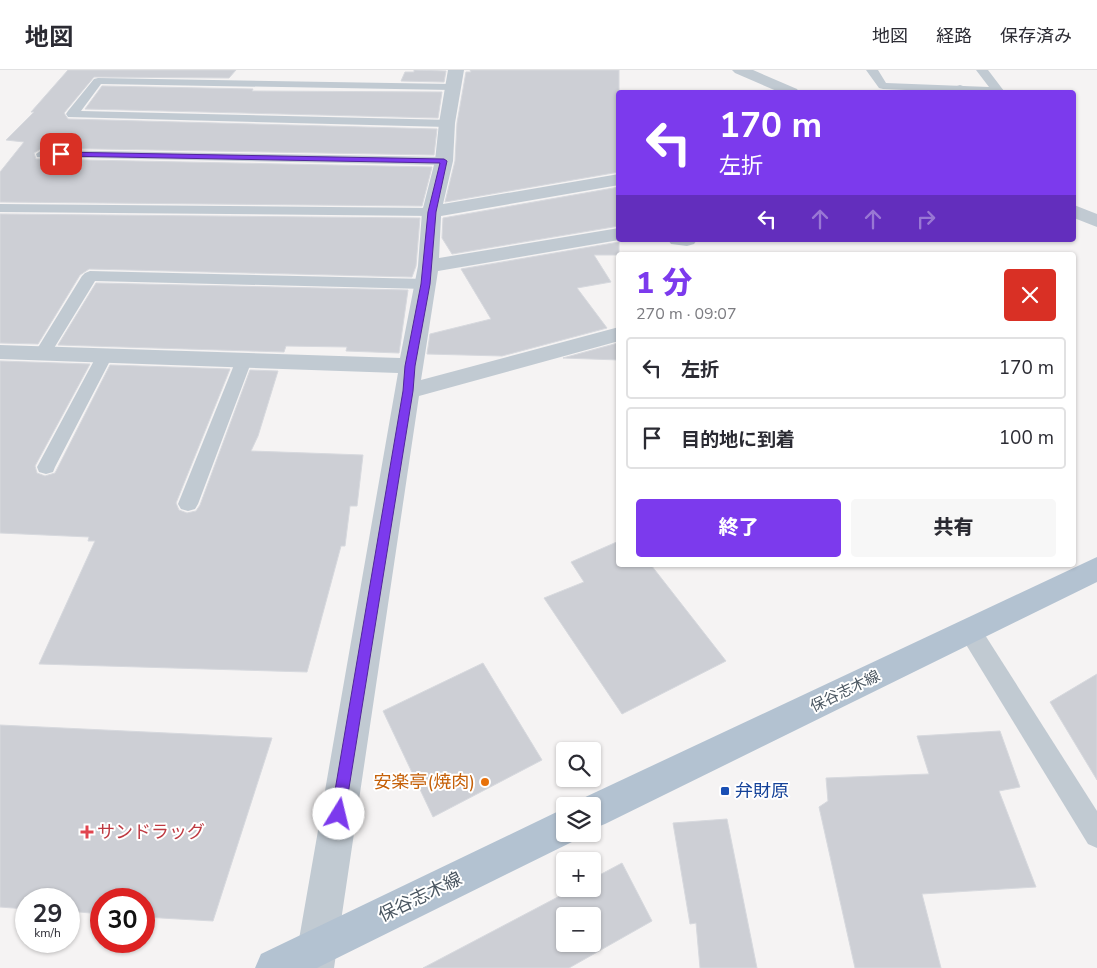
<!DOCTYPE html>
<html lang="ja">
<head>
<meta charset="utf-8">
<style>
  body { margin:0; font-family:"Nunito Sans","Noto Sans JP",sans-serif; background:#f7f7f7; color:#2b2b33; height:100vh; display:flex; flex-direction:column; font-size:19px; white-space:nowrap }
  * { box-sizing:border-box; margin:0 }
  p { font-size:16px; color:#7c7c81 }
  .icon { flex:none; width:28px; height:28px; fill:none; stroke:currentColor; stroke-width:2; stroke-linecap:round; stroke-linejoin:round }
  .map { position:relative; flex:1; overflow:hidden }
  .drawer { position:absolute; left:616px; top:182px; width:460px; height:315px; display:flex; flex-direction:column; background:#fff; border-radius:5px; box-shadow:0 1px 4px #0004 }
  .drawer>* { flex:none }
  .banner { position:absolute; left:616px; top:20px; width:460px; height:152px; border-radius:5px; box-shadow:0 1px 4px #0004; background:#7c3aed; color:#fff; overflow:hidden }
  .fabs { position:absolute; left:556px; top:672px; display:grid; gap:10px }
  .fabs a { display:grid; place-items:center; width:45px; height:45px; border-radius:5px; background:#fff; box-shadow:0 1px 4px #0004; font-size:25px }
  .speed { position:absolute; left:15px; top:818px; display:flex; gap:10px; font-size:25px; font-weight:700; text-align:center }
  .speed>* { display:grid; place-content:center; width:65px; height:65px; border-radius:50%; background:#fff; box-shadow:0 1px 4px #0004; line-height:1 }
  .speed small { font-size:12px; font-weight:400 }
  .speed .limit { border:8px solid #d22; background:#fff; color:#111 }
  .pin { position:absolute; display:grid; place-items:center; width:42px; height:42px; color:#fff; margin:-21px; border-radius:10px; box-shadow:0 2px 8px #0006 }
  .me { position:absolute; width:55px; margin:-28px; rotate:9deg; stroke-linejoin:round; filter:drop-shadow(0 0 4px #0008) }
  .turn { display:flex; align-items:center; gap:18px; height:105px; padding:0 20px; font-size:22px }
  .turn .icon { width:65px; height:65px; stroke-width:2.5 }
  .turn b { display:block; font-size:35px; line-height:42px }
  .lanes { display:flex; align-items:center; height:48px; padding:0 20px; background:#0003; justify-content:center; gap:25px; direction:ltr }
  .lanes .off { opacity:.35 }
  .round { display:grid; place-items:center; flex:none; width:52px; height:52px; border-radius:5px; background:#f7f7f7 }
  .summary { display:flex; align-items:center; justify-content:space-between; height:85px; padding:0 20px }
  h1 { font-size:30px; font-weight:800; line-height:38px; color:#7c3aed }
  .primary-button { display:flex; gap:10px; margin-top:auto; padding:10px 20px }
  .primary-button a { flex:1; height:58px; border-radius:5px; background:#7c3aed; color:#fff; font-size:20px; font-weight:800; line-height:58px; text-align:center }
  .primary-button a+a { background:#f7f7f7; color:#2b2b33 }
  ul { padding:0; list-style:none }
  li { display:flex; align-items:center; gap:15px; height:62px; margin:0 10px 8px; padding:0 10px; border:2px solid #e1e1e2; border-radius:5px }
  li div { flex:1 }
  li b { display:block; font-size:19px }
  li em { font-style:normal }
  header { display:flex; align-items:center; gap:30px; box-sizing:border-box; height:70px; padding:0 25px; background:#fff; border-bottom:1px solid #e1e1e2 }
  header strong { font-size:24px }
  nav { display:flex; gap:28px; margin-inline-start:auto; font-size:18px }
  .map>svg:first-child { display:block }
  .building { fill:#cdcfd5; stroke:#d7d9de; fill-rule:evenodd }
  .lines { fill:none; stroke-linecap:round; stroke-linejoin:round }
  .lane { fill:#c1cad2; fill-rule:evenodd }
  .street { fill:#c1cad2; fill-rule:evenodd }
  .primary { fill:#b3c2d1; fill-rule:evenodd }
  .route { fill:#7c3aed; stroke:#51269a }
  .food-dot { fill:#e8710a; stroke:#fff; stroke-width:2 }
  .transit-dot { fill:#1a4fb4; stroke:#fff; stroke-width:2 }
  .health-dot { fill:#e0444e; stroke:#fff; stroke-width:2 }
  .labels { text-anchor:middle; stroke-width:4; stroke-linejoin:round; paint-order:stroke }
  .street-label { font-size:15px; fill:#4a5661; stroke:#fff }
  .near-food-label { font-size:18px; fill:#c56008; stroke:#fff; text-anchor:end }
  .near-transit-label { font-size:18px; fill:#164399; stroke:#fff; text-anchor:start }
  .near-health-label { font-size:18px; fill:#be3a42; stroke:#fff; text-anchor:start }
  .near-street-label { font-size:18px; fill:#4a5661; stroke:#fff }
</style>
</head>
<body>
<header>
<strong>地図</strong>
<nav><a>地図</a><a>経路</a><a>保存済み</a></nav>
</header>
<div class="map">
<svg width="1097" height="898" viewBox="0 0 1097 898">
  <rect width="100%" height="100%" fill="#f5f3f3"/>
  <g class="building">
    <polygon points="68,0 236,0 229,8 94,7 64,43 68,49 437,59 434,85 42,78 34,83 36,89 432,97 422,136 0,132 0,102 24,72 6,70 34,42 31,42"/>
    <polygon points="414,0 446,1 444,12 401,11 405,2 414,2"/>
    <polygon points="470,0 619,0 619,102 445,132 455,91 457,53 466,2 471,2"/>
    <polygon points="102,16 253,19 252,21 442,22 438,48 85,39"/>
    <polygon points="619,117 619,156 452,184 442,168 443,148"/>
    <polygon points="0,144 420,148 416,196 412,207 89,199 80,205 38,274 0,273"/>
    <polygon points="619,172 619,185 594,185 611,212 577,218 607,258 502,286 427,284 430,264 491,249 461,199"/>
    <polygon points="96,213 408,220 399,283 346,281 347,277 286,276 284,282 58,275"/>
    <polygon points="618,273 619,290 563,288"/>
    <polygon points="0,291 90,294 35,396 37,403 45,406 55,403 110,295 230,299 176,433 179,440 187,443 196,441 200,435 250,300 278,301 258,366 251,381 363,385 357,436 350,436 345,476 341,476 307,602 39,594 95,471 88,471 89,467 0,463"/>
    <polygon points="619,471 619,495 651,495 726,591 622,644 544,528 584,512 571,492"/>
    <polygon points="483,593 542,690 433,747 383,641"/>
    <polygon points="1097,604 1097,710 1050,632"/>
    <polygon points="0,655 272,668 213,851 144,847 144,829 101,829 101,844 69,841 69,829 26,829 26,839 0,837"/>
    <polygon points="1000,661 1020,717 999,721 1036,817 922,824 941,898 855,898 819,737 828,731 826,708 929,704 917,666"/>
    <polygon points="727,749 757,898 700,898 696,853 690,854 673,753"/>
    <path d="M622 793 652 851 569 898H423L573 819H592V809ZM565 846H592V874H565Z"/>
  </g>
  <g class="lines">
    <g class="lane">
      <polygon points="866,0 878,0 886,13 989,17 976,0 988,0 1004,21 953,22 883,19 879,18"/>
      <polygon points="98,8 452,14 458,17 452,20 101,14 81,41 451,50 453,53 451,56 447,57 68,47 66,44 68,41 94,9"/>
      <polygon points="42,80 444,87 450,91 444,95 37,87 36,84"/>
      <polygon points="0,134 432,138 439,142 432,146 0,142"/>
      <polygon points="90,201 426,209 431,211 434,214 431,217 426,219 95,211 48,288 42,289 36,288 34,284 82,206 85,203"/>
      <polygon points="105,280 111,281 113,285 55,397 53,402 46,404 39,402 37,397 97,285 99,281"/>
      <polygon points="244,285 250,286 252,290 198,434 195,439 188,441 181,439 178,434 236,290 238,286"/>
      <polygon points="970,552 978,554 1097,741 1097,778 1088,774 962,568 959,561 962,554"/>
    </g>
    <g class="street">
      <polygon points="448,0 464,0 455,53 453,91 443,134 619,104 619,115 441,146 439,188 619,158 619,170 438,201 421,310 619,257 619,271 419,326 334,898 294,898 398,303 0,289 0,275 400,288 418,196 422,142 435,91 439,53"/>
      <polygon points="732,0 753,0 797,19 799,22 779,22 735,3"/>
      <polygon points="960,15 966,17 970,22 954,22 952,20 954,17"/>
      <polygon points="1074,135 1097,144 1097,157 1074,148"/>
      <polygon points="668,170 697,170 694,174 687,176 671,174"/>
    </g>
    <g class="primary">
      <polygon points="1097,487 1097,512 605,754 592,759 592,736 577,736 579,730"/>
      <polygon points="565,738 565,764 580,764 578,769 317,898 255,898 261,884"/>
    </g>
  </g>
  <polygon class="route" points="58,82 444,89 447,91 436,142 430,214 415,296 413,321 344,749 339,751 334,749 331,744 403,321 405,296 421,214 428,142 440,93 61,86 58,86"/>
  <circle class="food-dot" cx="485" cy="712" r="5"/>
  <rect class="transit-dot" x="720" y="716" width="10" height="10" rx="2.5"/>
  <path class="health-dot" d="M84.5 754.5h5v5h5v5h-5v5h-5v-5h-5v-5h5z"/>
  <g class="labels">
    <g class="street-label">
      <text transform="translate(845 621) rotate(-26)" y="5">保谷志木線</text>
    </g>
    <g class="near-food-label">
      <text x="475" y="718">安楽亭(焼肉)</text>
    </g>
    <g class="near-transit-label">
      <text x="735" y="727">弁財原</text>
    </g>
    <g class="near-health-label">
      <text x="97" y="768">サンドラッグ</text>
    </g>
    <g class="near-street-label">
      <text transform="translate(420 827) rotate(-26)" y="6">保谷志木線</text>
    </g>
  </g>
</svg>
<div class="fabs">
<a><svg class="icon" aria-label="search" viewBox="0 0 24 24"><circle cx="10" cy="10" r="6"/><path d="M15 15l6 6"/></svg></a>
<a><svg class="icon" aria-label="layers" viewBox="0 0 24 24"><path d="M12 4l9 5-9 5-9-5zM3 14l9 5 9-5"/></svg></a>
<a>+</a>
<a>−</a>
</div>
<div class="speed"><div>29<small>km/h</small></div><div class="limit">30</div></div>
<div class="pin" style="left:61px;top:84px;background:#d93025"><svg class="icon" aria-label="arrive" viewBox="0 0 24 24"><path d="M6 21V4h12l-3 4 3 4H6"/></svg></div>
<svg class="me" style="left:339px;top:744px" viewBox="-20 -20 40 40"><circle r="19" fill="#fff"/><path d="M0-13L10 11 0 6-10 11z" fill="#7c3aed"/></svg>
<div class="banner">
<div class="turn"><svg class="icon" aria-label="left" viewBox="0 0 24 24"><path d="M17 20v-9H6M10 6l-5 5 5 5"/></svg><div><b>170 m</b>左折</div></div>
<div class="lanes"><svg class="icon" aria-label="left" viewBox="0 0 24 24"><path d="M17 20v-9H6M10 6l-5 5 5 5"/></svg><svg class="icon off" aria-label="ahead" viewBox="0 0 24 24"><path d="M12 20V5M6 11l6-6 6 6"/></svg><svg class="icon off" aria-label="ahead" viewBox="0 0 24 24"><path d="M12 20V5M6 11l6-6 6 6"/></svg><svg class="icon off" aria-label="right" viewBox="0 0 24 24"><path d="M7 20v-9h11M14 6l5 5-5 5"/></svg></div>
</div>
<section class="drawer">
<div class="summary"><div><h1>1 分</h1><p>270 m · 09:07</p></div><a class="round" style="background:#d93025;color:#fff"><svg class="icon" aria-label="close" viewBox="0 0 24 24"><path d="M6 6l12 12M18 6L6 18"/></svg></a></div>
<ul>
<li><svg class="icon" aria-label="left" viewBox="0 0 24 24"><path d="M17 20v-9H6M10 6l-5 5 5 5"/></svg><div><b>左折</b></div><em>170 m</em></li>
<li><svg class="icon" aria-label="arrive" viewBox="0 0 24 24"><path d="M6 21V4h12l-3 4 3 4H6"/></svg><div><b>目的地に到着</b></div><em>100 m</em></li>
</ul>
<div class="primary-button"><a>終了</a><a>共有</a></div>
</section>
</div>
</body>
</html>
